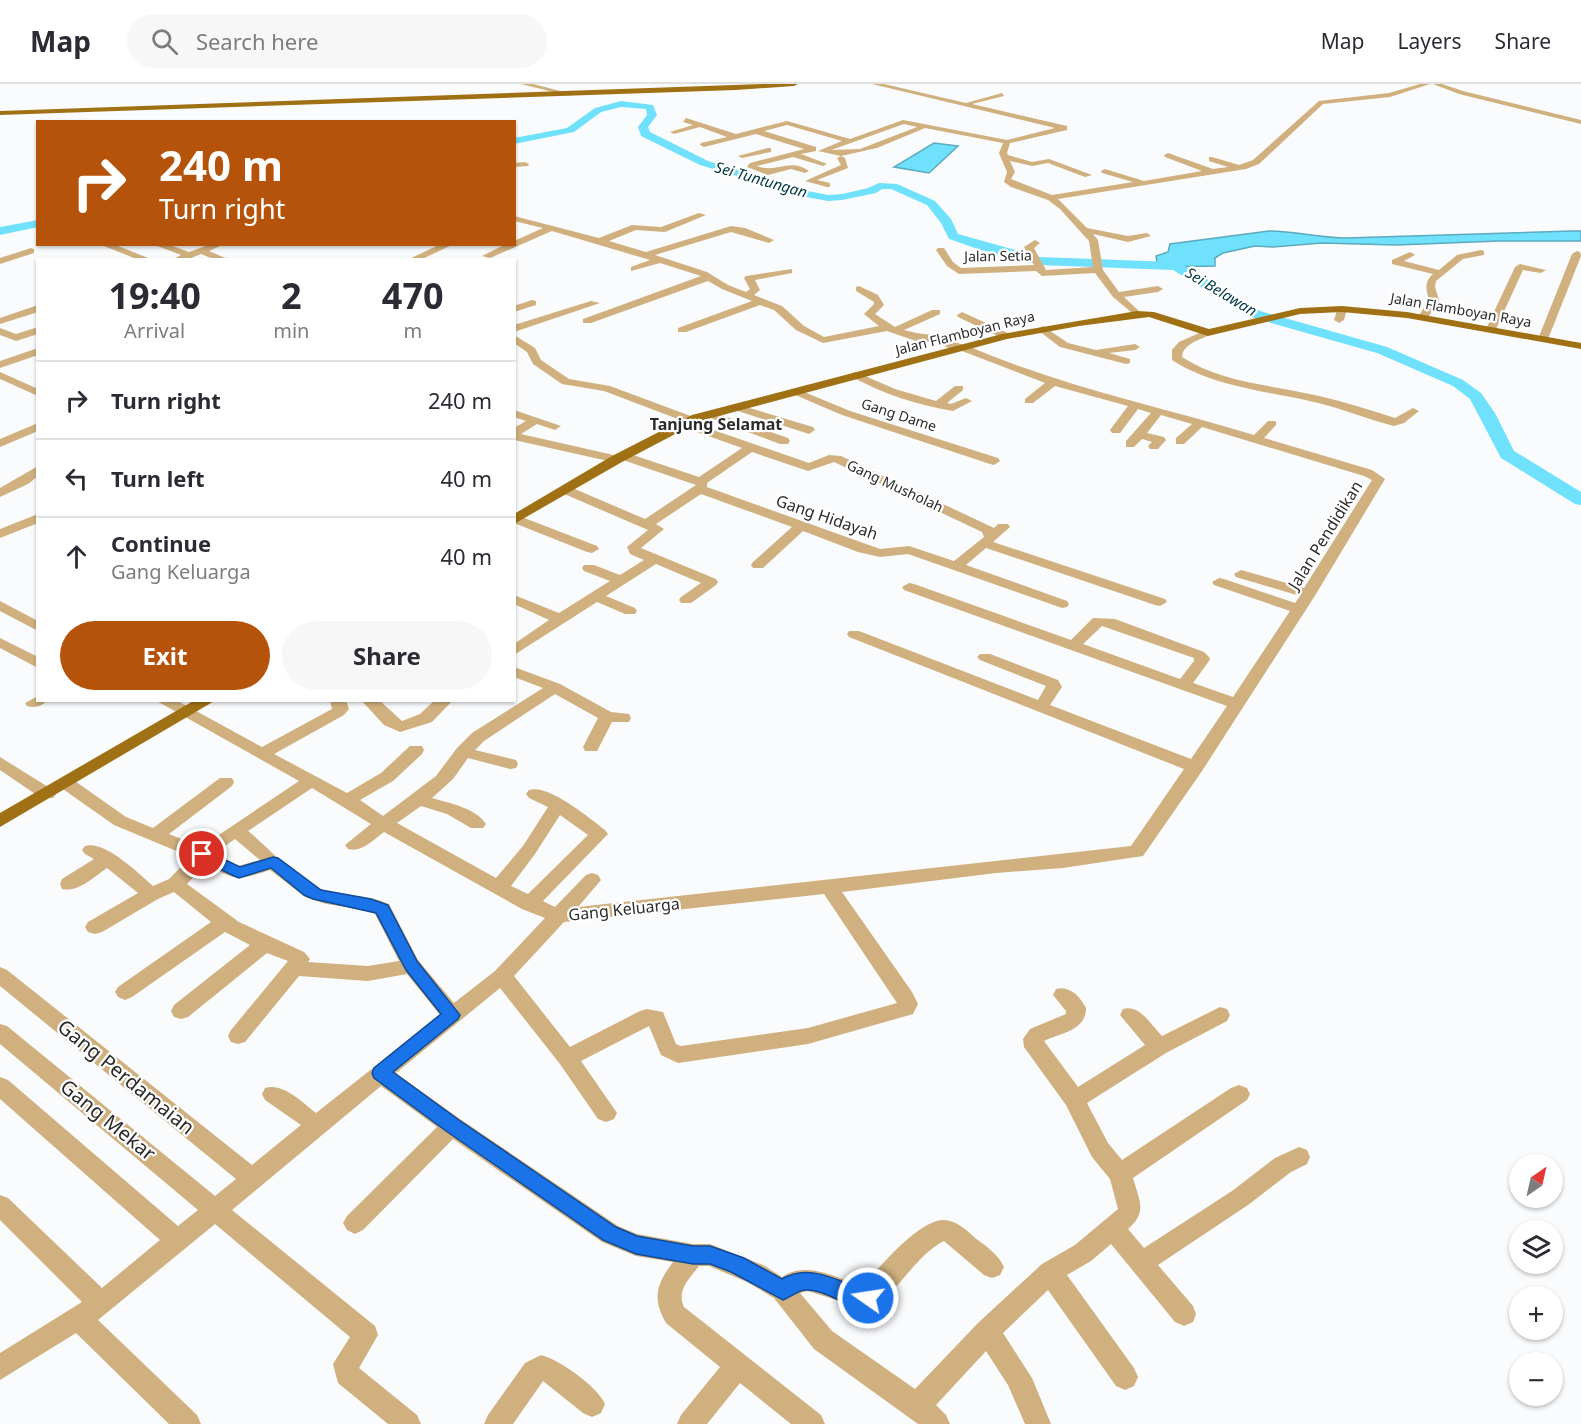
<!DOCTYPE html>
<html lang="en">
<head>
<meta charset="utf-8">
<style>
  body { margin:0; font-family:"Noto Sans",sans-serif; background:#f7f7f7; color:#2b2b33; height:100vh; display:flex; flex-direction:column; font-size:22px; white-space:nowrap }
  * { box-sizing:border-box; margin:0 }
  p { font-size:20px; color:#7c7c81 }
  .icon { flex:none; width:33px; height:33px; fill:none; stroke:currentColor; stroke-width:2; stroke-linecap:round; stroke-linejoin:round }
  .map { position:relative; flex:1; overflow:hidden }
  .side { position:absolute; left:36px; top:174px; width:480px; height:444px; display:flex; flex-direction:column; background:#fff; border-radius:0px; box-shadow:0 2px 4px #0004 }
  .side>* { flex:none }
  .top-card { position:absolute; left:36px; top:36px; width:480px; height:126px; border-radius:0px; box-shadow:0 2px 4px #0004; background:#b45309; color:#fff; overflow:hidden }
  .needle { width:39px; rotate:34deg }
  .controls { position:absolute; left:1509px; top:1070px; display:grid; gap:12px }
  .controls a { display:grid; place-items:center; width:54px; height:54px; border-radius:50%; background:#fff; box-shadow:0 2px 4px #0004; font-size:30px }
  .pin { position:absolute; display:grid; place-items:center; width:51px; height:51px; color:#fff; margin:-26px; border:3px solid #fff; border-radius:50%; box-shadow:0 2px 6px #0007 }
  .me { position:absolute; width:66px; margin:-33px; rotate:283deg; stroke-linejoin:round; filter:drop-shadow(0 0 4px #0008) }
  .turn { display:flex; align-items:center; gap:21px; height:126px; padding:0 24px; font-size:27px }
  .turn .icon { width:78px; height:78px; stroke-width:2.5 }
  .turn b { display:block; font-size:42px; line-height:51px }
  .eta { display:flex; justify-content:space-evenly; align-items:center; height:102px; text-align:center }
  .eta b { font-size:36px; font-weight:700; line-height:42px }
  .cta { display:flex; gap:12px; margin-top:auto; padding:12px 24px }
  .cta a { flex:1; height:69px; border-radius:36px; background:#b45309; color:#fff; font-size:24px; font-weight:700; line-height:69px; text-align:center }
  .cta a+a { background:#f7f7f7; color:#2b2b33 }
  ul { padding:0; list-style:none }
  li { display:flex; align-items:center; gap:18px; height:78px; padding:0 24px; border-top:2px solid #e1e1e2 }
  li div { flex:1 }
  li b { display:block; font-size:22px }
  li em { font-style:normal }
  header { display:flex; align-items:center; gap:36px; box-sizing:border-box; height:84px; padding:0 30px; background:#fff; border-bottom:2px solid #e1e1e2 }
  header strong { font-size:28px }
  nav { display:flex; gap:33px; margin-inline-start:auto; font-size:21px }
  .search { width:420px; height:54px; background:#f7f7f7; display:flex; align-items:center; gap:15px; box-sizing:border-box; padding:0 21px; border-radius:33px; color:#7c7c81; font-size:22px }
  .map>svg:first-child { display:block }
  .water { fill:#70e1fd; stroke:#5baabe; stroke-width:1.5 }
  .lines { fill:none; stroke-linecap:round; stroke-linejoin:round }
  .river { fill:#70e1fd; fill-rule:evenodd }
  .minor { fill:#d0b07e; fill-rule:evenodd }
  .major { fill:#a07114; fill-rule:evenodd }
  .route { fill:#1a73e8; stroke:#114b97; stroke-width:1.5 }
  .labels { text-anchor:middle; stroke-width:4.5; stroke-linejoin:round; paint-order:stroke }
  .far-street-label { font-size:14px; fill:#2b2b2c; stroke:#fff }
  .far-water-label { font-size:15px; font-style:italic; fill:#003641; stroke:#fff }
  .far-quarter-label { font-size:16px; font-weight:bold; fill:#2b2b2c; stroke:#fff }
  .street-label { font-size:16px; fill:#2b2b2c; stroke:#fff }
  .near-street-label { font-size:20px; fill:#2b2b2c; stroke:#fff }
</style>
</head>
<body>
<header>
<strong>Map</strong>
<div class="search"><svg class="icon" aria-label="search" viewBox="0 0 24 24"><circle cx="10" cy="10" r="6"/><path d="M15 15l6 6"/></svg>Search here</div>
<nav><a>Map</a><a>Layers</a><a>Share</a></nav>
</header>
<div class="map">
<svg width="1581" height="1340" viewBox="0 0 1581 1340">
  <rect width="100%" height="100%" fill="#fafbfd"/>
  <g class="water">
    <polygon points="934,59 958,62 929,89 894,83"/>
    <path d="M1269 147C1295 147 1320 154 1346 154L1572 147H1581V157H1498L1397 161 1322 159 1273 163 1255 162 1223 169 1215 174V182L1162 183 1157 178 1156 172 1168 168 1170 160Z"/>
  </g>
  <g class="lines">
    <g class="river">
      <path d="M621 17 653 21 657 31 648 43 650 48 708 77 808 107 828 111 842 110 868 104 879 99 897 100 935 117 951 135 958 150 1040 173 1172 178C1179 169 1190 158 1202 160L1204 163C1198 170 1189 173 1183 181L1260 227 1387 263 1463 296 1481 309 1495 329 1514 367 1581 408V421L1575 420 1501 374 1470 315 1453 302 1377 269 1250 233 1173 186 1040 181 981 166 949 155 941 139 927 121 891 105H882L876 109 842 116 828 117 806 113 700 81 641 52 638 43 647 31 646 25 621 23 601 28 574 48 514 60V54L567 44 595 24Z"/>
      <polygon points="38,136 38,143 0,151 0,143"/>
    </g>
    <g class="minor">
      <polygon points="521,0 533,0 572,10 569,12"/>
      <path d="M872 0H884L966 19 1002 9 1004 12 972 20 1067 42V46L1010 59 1007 69 1008 71 1032 78 1049 75 1092 91 1085 93 1048 79 1032 82 1010 77 1015 88 1011 95 1052 111 1133 98 1102 89 1101 87 1105 85 1144 97 1202 87 1165 73 1164 71 1168 69 1213 85 1228 83 1209 77V73H1212L1239 81 1253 76 1319 17 1389 9 1420 0H1430L1390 13 1323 20 1259 80 1246 85 1058 115 1087 144 1128 152 1147 149 1151 152 1128 158 1093 150 1098 156 1103 186 1119 208 1158 202 1163 205 1158 208 1124 213 1142 230 1137 233 1113 213 1095 189 1042 192 1036 187 959 190 947 182 936 166 938 164H944L953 178 961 184 1034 181 1024 163 1035 156 1040 159 1034 164 1046 186 1093 183 1089 157 1060 125 1048 116 1011 103 1004 98 1007 88 999 69 1003 59 925 44 877 64 841 72 845 74 848 84 817 96 830 99V103H827L805 97 841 81 837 74 841 72 818 67 842 57 787 41 764 47 816 63V67L801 70 827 80 823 82 793 73 757 82C777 90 789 73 809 87L805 89 791 85 768 91 747 83 750 79 804 65 756 50 704 63 700 61 701 59 727 53 700 43 674 50 670 48 693 41 683 38 686 34 736 50 787 37 850 55 903 36 1007 56 1055 44ZM904 40 917 43 860 65 831 66Z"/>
      <polygon points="1433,0 1442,0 1463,7 1581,36 1581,40 1459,10"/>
      <polygon points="768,64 771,64 771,68 742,74 738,72"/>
      <polygon points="525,78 529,80 528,82 514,83 514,79"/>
      <path d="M699 129 706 131 665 148 636 146 609 157 646 168 731 142 745 144 774 156 769 159 731 148 655 171 707 188 728 201 746 208 750 205 744 194 746 192 792 185V189L755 196 760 206 754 211 782 222 804 242 824 253 879 242 864 230 874 220V218L856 207V203L859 202 878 211 884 221 875 230 895 243 932 226H940V230L904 246C917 250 927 250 939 252 950 254 957 260 968 262 1060 302 1158 322 1254 351L1268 337H1276V341L1264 354 1372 386 1385 395 1316 510 1202 687 1143 772 1063 784 996 789 842 808 912 908 918 920 913 930 808 960 678 979 661 971 649 942 581 977 617 1029 614 1035 606 1038 598 1035 560 980 500 904 396 989 460 1035 618 1142 637 1150 693 1160H710L765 1182 782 1193C808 1176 837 1195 863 1202 879 1184 918 1136 944 1136 955 1136 967 1146 975 1154 986 1162 998 1170 1004 1183L1000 1191 992 1194 984 1191 944 1157C915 1171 894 1215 868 1226L808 1207 800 1209 832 1247 915 1305 978 1239 1042 1180 1075 1161 1118 1125 1110 1095 1092 1073 1066 1021 1024 963 1023 955 1030 945 1066 930V927L1053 911 1056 905C1069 901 1080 912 1086 924 1086 947 1060 949 1044 957L1078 1003 1145 961 1120 931 1123 925C1140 920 1151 941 1162 952L1220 923 1227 925 1230 931 1227 937 1166 969 1087 1019 1108 1059 1122 1076 1231 1004 1239 1001 1247 1004 1250 1010 1247 1016 1133 1094C1139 1116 1148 1128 1128 1145L1144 1164 1232 1107 1275 1074 1299 1063 1307 1066 1310 1073 1307 1080 1291 1088 1248 1121 1158 1181 1193 1222 1196 1230 1193 1238 1184 1242 1175 1238 1111 1160 1091 1177 1067 1191 1134 1284 1138 1293 1134 1302 1125 1306 1116 1302 1048 1206 1003 1249 1032 1294 1051 1340H1025L1008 1301 986 1267 936 1321 946 1331 950 1340H918L814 1265 774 1214 747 1198 709 1182H699C690 1194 676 1206 684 1223L821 1331 825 1340H791L740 1299 707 1340H677L681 1331 720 1283 666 1239C652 1214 656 1201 673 1178L636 1172 602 1158 453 1055 363 1146 355 1150 347 1146 343 1139 347 1132 437 1043 381 1002 232 1126 375 1242 378 1251 359 1284 417 1331 421 1340H388L338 1299 333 1280 350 1253 215 1140 98 1236 197 1331 201 1340H169L76 1249 0 1296V1269L82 1218 0 1136V1111L8 1114 102 1204 160 1156 0 1015V993L8 996 178 1142 198 1126 0 960V940L7 942 215 1112 236 1095 0 902V883L7 886 252 1081 301 1041 265 1016 262 1010 265 1004C283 998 303 1019 316 1029L440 931 407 890 368 897 299 892 245 958 238 960 231 958 228 952 231 946 288 877 267 869 188 933 181 935 174 933 171 927 174 921 250 861 225 848 132 913 125 916 118 913 115 908 118 903 211 838 174 808 158 815 102 848 95 850 88 848 85 843 88 838 138 809 107 784C95 792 78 809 62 805L60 800 62 795 94 775 85 770 82 766 85 762C105 756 138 789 153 802L169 795 191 773 114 741 60 703 58 699 60 695H72L126 733 153 744 220 694H232L234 698 232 702 169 750 201 763 299 697 155 616H176L262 663 332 625 330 616H346L349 625 344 631 274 670 347 709 381 689 410 662H422L424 666 422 670 393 697 360 716 383 732 436 692 457 664 472 649 543 604 514 593V583L560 600 611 628 629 630 631 634 629 638H612L597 667H585L583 663 598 634 555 610 484 657 475 666 516 676 518 680 516 684 510 685 468 674 453 695 432 714C449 719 476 724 486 740L483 744H471L447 730 421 722 397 739 496 794 523 762 548 723 529 714 526 710 529 706C549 700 589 734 605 746L608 750 543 817 555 823 586 791 592 789 598 791 601 796 578 823 1131 762 1184 685 849 553 847 550 849 547H859L1038 616 1046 602 980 576 977 573 980 570H990L1058 596 1062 603 1050 621 1191 675 1227 622 904 506 902 503 909 499 914 500 1071 556 1093 534 1115 535 1204 568 1210 574 1209 577 1193 599 1233 613 1290 527 1214 501 1212 498 1219 494 1224 495 1295 519 1300 512 1236 493 1234 490 1241 486 1304 504 1372 396 1364 392 1202 343 1184 360H1176V354L1192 340 1161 331 1147 349 1164 353 1166 356 1158 365H1150L1148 362 1152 358 1142 355 1134 363H1126V357L1151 329 1138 325 1120 349H1112L1110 346 1128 322 1055 302 1033 319H1025V315L1045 299 962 267H954L937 258 916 257 887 247 823 259 796 246 774 226 760 221 686 248H678V244L752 217 722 205 708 197 591 239H583V235L701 192 660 179 631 187V183L650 176 552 147 490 174 482 172 506 160H514V157L543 144 514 137V132L599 154 632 141 661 143ZM1102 542 1194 574V577L1180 595 1083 560ZM312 704 371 740 345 761 348 765C361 769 373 756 384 748L522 825 545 834 495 887 454 919 418 876 389 820C367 810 343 813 321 805 295 795 269 764 248 747ZM560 731 588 751 528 810 511 802 535 770ZM235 755 260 776 238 782 215 769ZM206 780C236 797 237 797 270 786L305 813 326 820 366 826 375 830 399 877 368 882 308 878 310 875 304 868 239 838 187 800ZM824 810 897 919 808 944 681 962 676 960 663 928 647 925 640 927 570 963 514 892 564 838Z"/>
      <polygon points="99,160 113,160 153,176 139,176"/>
      <polygon points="152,160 167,160 189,168 211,160 225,160 209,167 230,176 216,176 201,170 186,176 172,176 181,171"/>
      <polygon points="441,160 454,160 420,176 407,176"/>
      <polygon points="31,164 34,165 34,169 0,180 0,174"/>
      <path d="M1481 166 1484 167V171L1463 175 1436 197 1435 203 1439 216 1427 235H1419L1418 233 1429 216C1426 205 1424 198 1433 190L1392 180V176L1410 168 1415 171 1404 177 1439 186 1457 171Z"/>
      <polygon points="1577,167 1580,168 1581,172 1548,255 1539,257 1538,255 1572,170"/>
      <polygon points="1520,180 1546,186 1541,189 1523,186 1496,245 1487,247 1486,245 1515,183"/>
      <polygon points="532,216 536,217 536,221 514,228 514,222"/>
      <polygon points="591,217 600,219 514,248 514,241"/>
      <polygon points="38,221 38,228 0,240 0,234"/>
      <polygon points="1338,223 1347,225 1344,236 1339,239 1334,236"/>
      <polygon points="962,228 1010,250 1011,252 1002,254 958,233 957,231"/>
      <polygon points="1043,242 1068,259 1096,266 1135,260 1140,263 1135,266 1109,269 1130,275 1130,279 1126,280 1060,263 1039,247 1038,245"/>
      <polygon points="38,243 38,250 16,257 0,251 0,244 16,250"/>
      <path d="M1206 246 1210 247V251C1199 256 1183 260 1182 273 1222 299 1273 301 1319 312 1345 318 1370 326 1395 334L1413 324 1419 327 1404 339 1394 342C1367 335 1341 324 1314 318 1267 307 1214 303 1172 276V266L1179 258Z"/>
      <path d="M514 251 535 264 541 276 569 295 610 302 696 334 698 336 693 339 809 379 829 371 841 372 994 444 998 440H1008L1010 443 993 458 1165 515 1167 518 1160 522 1155 521 986 464 966 481 1067 517 1069 520 1067 523 1062 524 908 470 880 473 858 468 803 447 763 484H753L751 481 753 478 792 443 701 410 656 440 664 445 641 464 716 495 718 498 716 501 691 519H681L679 516 681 513 701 499 656 480 606 512 635 524 637 527 635 530H625L597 518 514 571V560L549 536 514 520V511L559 529 610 497 584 487 582 484 584 481H594L620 491 644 476 630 470 627 463 648 446 562 409 560 406 562 403H570L645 435 696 401 623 376 617 379 514 356V344L526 337 514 333V326L561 342 555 346 537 340 521 350 618 372 624 368 699 393 742 364 680 342 678 340 683 337 604 307 562 300 533 280 527 268 514 259ZM752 368 808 387 834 378 982 448 984 453 954 477 909 462 880 465 707 403V399Z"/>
      <polygon points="38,264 38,271 0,284 0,277"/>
      <polygon points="0,288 38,305 38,312 0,295"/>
      <path d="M856 288 895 305 936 317 955 302H963V306L947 319 951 320 966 314 972 317 953 327C917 321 884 310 852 293V289Z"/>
      <polygon points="797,305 850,327 998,374 1000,377 994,381 990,380 842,331 793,310 791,308"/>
      <polygon points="736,320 813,343 815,346 809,350 732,325 732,321"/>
      <polygon points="709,327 788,354 790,357 788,360 780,360 705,332 703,330"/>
      <polygon points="38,339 38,347 0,363 0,355"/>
      <polygon points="38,382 38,392 28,400 0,413 0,404"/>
      <polygon points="38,430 38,439 0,454 0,445"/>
      <polygon points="514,430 597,462 599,465 592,469 587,468 514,439"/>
      <polygon points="0,517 38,537 38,547 0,527"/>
      <polygon points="0,554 38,573 38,584 0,564"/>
      <path d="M38 612V616H47C42 623 34 624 27 622L25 619Z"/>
      <polygon points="361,616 379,616 402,637 420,630 435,616 453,616 432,638 400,648 384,641"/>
      <polygon points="0,673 53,706 56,710 53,714 41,714 0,686"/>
      <path d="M541 1271C560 1276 597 1302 605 1320L601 1329 592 1333 583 1329 543 1297 513 1340H484L488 1331 525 1279Z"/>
    </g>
    <g class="major">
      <polygon points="762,0 798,0 794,2 736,6 0,31 0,27"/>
      <polygon points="1342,222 1407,228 1581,259 1581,265 1407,234 1342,228 1300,230 1208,252 1149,233 1079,242 1007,255 700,337 622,378 514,440 514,430 612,372 692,331 1002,250 1137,227 1154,228 1209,245 1300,224"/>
      <polygon points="195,616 216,616 0,743 0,729"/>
    </g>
  </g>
  <path class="route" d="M202 765 240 783 273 773 278 774 321 806 371 815 388 821 417 877 460 931 458 935 393 988 459 1036 616 1143 637 1152 693 1162H710L744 1174 782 1195C808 1179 836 1196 862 1205L875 1207 878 1214 875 1220C851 1230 829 1205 805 1206 797 1207 791 1213 783 1216L731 1188 710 1180H693L636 1170 603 1156 446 1047 374 994 372 989 374 984 441 930 406 886 376 829 313 815 304 811 271 784 239 794 234 792 197 774 194 770 197 767Z"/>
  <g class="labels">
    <g class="far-street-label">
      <text transform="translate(998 172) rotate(-1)" y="5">Jalan Setia</text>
      <text transform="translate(1461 226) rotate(10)" y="5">Jalan Flamboyan Raya</text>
      <text transform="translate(965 249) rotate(-14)" y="5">Jalan Flamboyan Raya</text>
      <text transform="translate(899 331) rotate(18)" y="5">Gang Dame</text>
      <text transform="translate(895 402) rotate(25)" y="5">Gang Musholah</text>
    </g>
    <g class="far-water-label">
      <text transform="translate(761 96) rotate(16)" y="5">Sei Tuntungan</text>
      <text transform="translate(1221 208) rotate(31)" y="5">Sei Belawan</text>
    </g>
    <g class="far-quarter-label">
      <text x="716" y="346">Tanjung Selamat</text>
    </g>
    <g class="street-label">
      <text transform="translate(827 433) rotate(19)" y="6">Gang Hidayah</text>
      <text transform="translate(1325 451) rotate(-58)" y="6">Jalan Pendidikan</text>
      <text transform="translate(624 825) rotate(-6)" y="6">Gang Keluarga</text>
    </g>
    <g class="near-street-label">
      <text transform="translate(126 993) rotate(39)" y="7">Gang Perdamaian</text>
      <text transform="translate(108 1036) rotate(39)" y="7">Gang Mekar</text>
    </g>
  </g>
</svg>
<div class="controls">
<a><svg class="needle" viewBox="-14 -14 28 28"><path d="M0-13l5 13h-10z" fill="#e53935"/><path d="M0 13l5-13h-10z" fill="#7c7c81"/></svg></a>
<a><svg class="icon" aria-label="layers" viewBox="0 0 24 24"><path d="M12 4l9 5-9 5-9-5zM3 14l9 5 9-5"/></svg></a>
<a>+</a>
<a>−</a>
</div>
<div class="pin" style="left:202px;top:770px;background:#d93025"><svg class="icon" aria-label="arrive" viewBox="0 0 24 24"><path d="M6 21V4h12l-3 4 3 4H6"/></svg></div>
<svg class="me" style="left:868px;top:1214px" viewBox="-20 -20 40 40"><circle r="17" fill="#1a73e8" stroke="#fff" stroke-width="3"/><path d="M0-11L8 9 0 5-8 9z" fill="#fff"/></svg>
<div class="top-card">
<div class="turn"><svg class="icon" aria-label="right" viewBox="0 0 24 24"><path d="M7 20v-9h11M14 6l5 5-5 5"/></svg><div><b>240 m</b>Turn right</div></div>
</div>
<section class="side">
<div class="eta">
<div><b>19:40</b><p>Arrival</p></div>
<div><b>2</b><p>min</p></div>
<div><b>470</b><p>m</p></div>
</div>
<ul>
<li><svg class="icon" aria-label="right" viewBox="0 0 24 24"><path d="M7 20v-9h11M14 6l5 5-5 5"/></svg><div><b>Turn right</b></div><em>240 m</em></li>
<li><svg class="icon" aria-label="left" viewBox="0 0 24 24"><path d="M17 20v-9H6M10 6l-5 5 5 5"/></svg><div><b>Turn left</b></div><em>40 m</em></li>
<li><svg class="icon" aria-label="ahead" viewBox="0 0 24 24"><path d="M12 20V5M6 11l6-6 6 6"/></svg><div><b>Continue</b><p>Gang Keluarga</p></div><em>40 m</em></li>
</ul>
<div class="cta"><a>Exit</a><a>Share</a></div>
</section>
</div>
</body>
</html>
